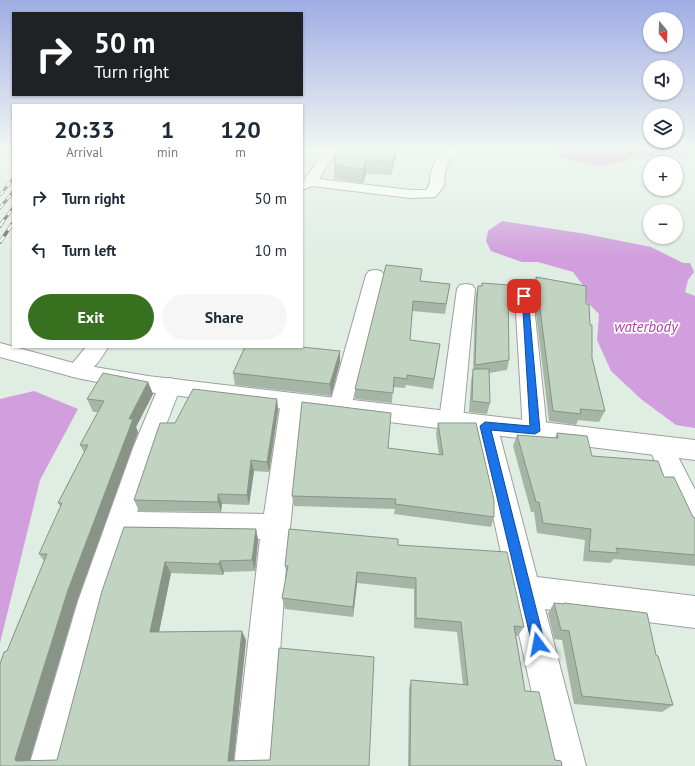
<!DOCTYPE html>
<html lang="en">
<head>
<meta charset="utf-8">
<style>
  body { margin:0; font-family:"PT Sans",sans-serif; background:#f6f6f7; color:#1f2937; height:100vh; display:flex; flex-direction:column; font-size:15px; white-space:nowrap }
  * { box-sizing:border-box; margin:0 }
  p { font-size:13px; color:#747a83 }
  .icon { flex:none; width:22px; height:22px; fill:none; stroke:currentColor; stroke-width:2; stroke-linecap:round; stroke-linejoin:round }
  .map { position:relative; flex:1; overflow:hidden }
  .side { position:absolute; left:12px; top:104px; width:291px; height:244px; display:flex; flex-direction:column; background:#fff; border-radius:0px; box-shadow:0 1px 3px #0004 }
  .side>* { flex:none }
  .banner { position:absolute; left:12px; top:12px; width:291px; height:84px; border-radius:0px; box-shadow:0 1px 3px #0004; background:#202124; color:#fff; overflow:hidden }
  .needle { width:26px; rotate:161deg }
  .tools { position:absolute; left:643px; top:12px; display:grid; gap:8px }
  .tools a { display:grid; place-items:center; width:40px; height:40px; border-radius:50%; background:#fff; box-shadow:0 1px 3px #0004; font-size:20px }
  .pin { position:absolute; display:grid; place-items:center; width:34px; height:34px; color:#fff; margin:-17px; border-radius:8px; box-shadow:0 2px 6px #0006 }
  .me { position:absolute; width:44px; margin:-22px; rotate:347deg; stroke-linejoin:round; filter:drop-shadow(0 0 3px #0008) }
  .turn { display:flex; align-items:center; gap:14px; height:84px; padding:0 16px; font-size:18px }
  .turn .icon { width:52px; height:52px; stroke-width:2.5 }
  .turn b { display:block; font-size:28px; line-height:34px }
  .eta { display:flex; justify-content:space-evenly; align-items:center; height:68px; text-align:center }
  .eta b { font-size:24px; font-weight:700; line-height:28px }
  .action { display:flex; gap:8px; margin-top:auto; padding:8px 16px }
  .action a { flex:1; height:46px; border-radius:24px; background:#37701e; color:#fff; font-size:16px; font-weight:700; line-height:46px; text-align:center }
  .action a+a { background:#f6f6f7; color:#1f2937 }
  ul { padding:0; list-style:none }
  li { display:flex; align-items:center; gap:12px; height:52px; padding:0 16px }
  li div { flex:1 }
  li b { display:block; font-size:15px }
  li em { font-style:normal }
  .map>svg:first-child { display:block }
  .water { fill:#d19fdd }
  .lines { fill:none; stroke-linecap:round; stroke-linejoin:round }
  .minor-casing { stroke:#9f9f9f; stroke-width:2 }
  .tertiary-casing { stroke:#9f9f9f; stroke-width:2 }
  .minor { fill:#fff; fill-rule:evenodd }
  .tertiary { fill:#fff; fill-rule:evenodd }
  .rail-far1-casing { stroke:#696969; stroke-width:3 }
  .rail-casing { stroke:#696969; stroke-width:3.5 }
  .rail-far1 { stroke:#fff; stroke-width:2; stroke-dasharray:5.5; stroke-linecap:butt }
  .rail { stroke:#fff; stroke-width:2.5; stroke-dasharray:7; stroke-linecap:butt }
  .wall { fill:#a6b6a6 }
  .shaded-wall { fill:#879487 }
  .building { fill:#c1d4c1; stroke:#879487 }
  .route { fill:#1a73e8; stroke:#114b97 }
  .labels { text-anchor:middle; stroke-width:3.5; stroke-linejoin:round; paint-order:stroke }
  .water-label { font-size:15px; font-style:italic; fill:#ac46a4; stroke:#fff }
</style>
</head>
<body>
<div class="map">
<svg width="695" height="766" viewBox="0 0 695 766">
  <rect width="100%" height="100%" fill="#e0ede3"/>
  <g class="water">
    <polygon points="554,149 694,149 695,150 690,156 633,156 625,161 603,166 567,159 548,151"/>
    <polygon points="502,221 586,234 651,247 683,263 690,263 694,272 688,280 685,292 695,296 695,428 676,425 641,399 611,371 597,340 599,314 585,300 586,289 573,272 538,262 522,262 491,251 486,241 488,231"/>
    <polygon points="34,391 78,409 40,480 0,643 0,399"/>
  </g>
  <g class="lines">
    <defs>
      <g id="minor">
        <path d="M302 149H338L319 179 410 190H426C431 184 430 179 431 172 436 154 447 147 464 149L450 159 445 172 444 186 435 197 410 198 312 186 302 190V181L305 179 322 154 302 153Z"/>
        <polygon points="375,270 381,271 384,275 351,407 348,413 340,415 332,413 329,407 366,275 369,271"/>
        <polygon points="466,284 472,285 475,289 463,420 459,426 451,429 443,426 439,420 457,289 460,285"/>
        <polygon points="524,290 531,292 533,296 547,431 543,438 535,440 527,438 523,431 515,296 517,292"/>
        <path d="M86 347H108C100 361 87 381 69 376L66 371Z"/>
        <polygon points="170,378 178,380 181,386 157,448 137,512 264,514 281,401 284,395 292,393 300,395 303,401 286,567 272,766 234,766 260,539 129,537 108,601 67,766 29,766 78,601 133,448 159,386 162,380"/>
        <polygon points="485,416 493,419 497,425 537,577 695,596 695,628 545,609 586,766 548,766 473,425 477,419"/>
        <polygon points="660,436 669,439 695,490 695,530 685,527 648,446 651,439"/>
      </g>
      <polygon id="tertiary" points="0,343 77,364 148,376 695,440 695,460 148,392 77,378 0,357"/>
    </defs>
    <use href="#minor" class="minor-casing"/>
    <use href="#tertiary" class="tertiary-casing"/>
    <use href="#minor" class="minor"/>
    <use href="#tertiary" class="tertiary"/>
    <defs>
      <g id="rail-far1">
        <polyline points="0,195 13,179"/>
        <polyline points="0,208 13,192"/>
        <polyline points="1,224 13,208"/>
      </g>
      <g id="rail">
        <polyline points="0,226 2,223"/>
        <polyline points="0,242 13,223"/>
      </g>
    </defs>
    <use href="#rail-far1" class="rail-far1-casing"/>
    <use href="#rail" class="rail-casing"/>
    <use href="#rail-far1" class="rail-far1"/>
    <use href="#rail" class="rail"/>
  </g>
  <g class="wall">
    <polygon points="339,149 397,149 397,153 391,175 366,174 363,183 334,179 334,159"/>
    <polygon points="536,277 586,304 592,358 605,411 599,422 578,420 576,425 549,421 533,288"/>
    <polygon points="421,281 450,284 445,314 412,311 410,340 440,344 433,389 406,385 405,388 393,387 392,403 355,399 355,389"/>
    <polygon points="482,283 509,360 507,370 489,373 490,403 487,414 469,412 471,381 473,371 475,308 476,295 478,286 481,286"/>
    <polygon points="340,362 331,396 235,385 233,373"/>
    <polygon points="148,382 153,394 136,427 138,432 77,601 29,761 57,760 124,527 256,529 258,540 255,571 224,572 223,575 171,573 159,632 246,640 234,761 369,766 0,766 7,651 44,561 39,554 61,507 58,503 84,452 80,445 98,412 93,412 87,399"/>
    <polygon points="277,399 278,410 269,472 254,471 249,505 222,504 221,512 139,511 134,500 175,423"/>
    <polygon points="438,423 494,517 491,527 394,514 395,509 294,506 292,496 439,455 436,434"/>
    <polygon points="557,433 592,456 664,477 693,517 695,518 695,566 614,559 610,563 583,561 585,540 537,533 534,512 531,512 513,446 517,435 555,438"/>
    <polygon points="398,545 524,627 518,636 516,636 525,691 555,760 562,766 408,766 409,688 411,680 463,685 457,632 414,628 414,589 357,583 353,617 285,609 282,598 287,575 285,566"/>
    <polygon points="554,603 563,604 564,603 656,655 673,705 662,712 574,704 562,640 554,639 548,613"/>
  </g>
  <g class="shaded-wall">
    <polygon points="396,149 397,149 397,153 391,175 392,161"/>
    <polygon points="366,160 366,174 363,183 363,169"/>
    <polygon points="340,351 340,362 331,396 330,384"/>
    <polygon points="148,382 153,394 136,427 138,432 77,601 28,766 16,761 15,759 68,590 129,419"/>
    <polygon points="277,399 278,410 269,472 267,462"/>
    <polygon points="251,460 254,471 249,505 247,495"/>
    <polygon points="218,494 222,504 221,512 218,502"/>
    <polygon points="256,529 258,540 255,571 252,560"/>
    <polygon points="220,561 224,572 223,575 219,564"/>
    <polygon points="165,562 171,573 157,642 150,632"/>
    <polygon points="357,572 357,583 353,617 353,607"/>
    <polygon points="242,631 246,640 233,766 228,761"/>
  </g>
  <g class="building">
    <polygon points="339,149 396,149 392,161 366,160 363,169 334,165 336,159 334,159"/>
    <polygon points="386,265 422,269 420,281 450,284 446,304 413,301 410,340 440,344 434,379 407,375 407,379 394,377 393,393 355,389"/>
    <polygon points="536,277 586,286 586,304 589,304 590,325 592,325 592,358 605,411 580,409 581,414 553,411"/>
    <polygon points="482,283 508,285 509,360 475,365 477,299 478,286 482,286"/>
    <polygon points="245,347 302,347 340,351 330,384 233,373"/>
    <polygon points="473,369 489,369 490,403 472,401"/>
    <polygon points="103,373 148,382 129,419 133,419 68,590 15,759 16,761 57,760 102,591 124,527 256,529 252,560 220,561 219,564 165,562 150,632 242,631 228,761 270,760 279,648 374,657 369,766 0,766 0,664 4,652 7,651 47,554 39,554 62,503 58,503 88,445 80,445 104,401 87,399"/>
    <polygon points="193,389 277,399 267,462 251,460 247,495 218,494 218,502 134,500 160,423 175,423"/>
    <polygon points="302,402 391,413 388,448 443,455 438,423 476,423 494,500 494,517 395,504 396,499 292,496"/>
    <polygon points="557,433 587,436 592,456 658,461 664,477 674,477 693,517 695,518 695,555 616,548 618,553 589,551 591,529 543,523 539,502 536,502 517,435 558,438"/>
    <polygon points="289,529 398,539 398,545 507,552 524,627 514,626 525,691 539,692 555,760 561,761 562,766 410,766 411,680 468,685 461,622 416,618 416,578 357,572 353,607 282,598 288,566 285,566"/>
    <polygon points="554,603 564,604 564,603 647,613 656,655 658,656 673,705 582,696 569,631 561,630"/>
  </g>
  <linearGradient id="sky" x2="0" y2="1"><stop stop-color="#9face4"/><stop offset="0.58" stop-color="#f1f7f2"/><stop offset="1" stop-color="#f1f7f2" stop-opacity="0"/></linearGradient>
  <rect width="695" height="256" fill="url(#sky)"/>
  <polygon class="route" points="522,295 528,296 540,431 535,434 491,430 545,644 543,649 538,651 534,649 532,644 480,426 485,422 530,426"/>
  <g class="labels">
    <g class="water-label">
      <text x="646" y="332">waterbody</text>
    </g>
  </g>
</svg>
<div class="tools">
<a><svg class="needle" viewBox="-14 -14 28 28"><path d="M0-13l5 13h-10z" fill="#e53935"/><path d="M0 13l5-13h-10z" fill="#747a83"/></svg></a>
<a><svg class="icon" aria-label="sound" viewBox="0 0 24 24"><path d="M4 9h4l5-4v14l-5-4H4zM17 9q2 3 0 6"/></svg></a>
<a><svg class="icon" aria-label="layers" viewBox="0 0 24 24"><path d="M12 4l9 5-9 5-9-5zM3 14l9 5 9-5"/></svg></a>
<a>+</a>
<a>−</a>
</div>
<div class="pin" style="left:524px;top:296px;background:#d93025"><svg class="icon" aria-label="arrive" viewBox="0 0 24 24"><path d="M6 21V4h12l-3 4 3 4H6"/></svg></div>
<svg class="me" style="left:538px;top:644px" viewBox="-20 -20 40 40"><path d="M0-17L14 15 0 8-14 15z" fill="#1a73e8" stroke="#fff" stroke-width="4"/></svg>
<div class="banner">
<div class="turn"><svg class="icon" aria-label="right" viewBox="0 0 24 24"><path d="M7 20v-9h11M14 6l5 5-5 5"/></svg><div><b>50 m</b>Turn right</div></div>
</div>
<section class="side">
<div class="eta">
<div><b>20:33</b><p>Arrival</p></div>
<div><b>1</b><p>min</p></div>
<div><b>120</b><p>m</p></div>
</div>
<ul>
<li><svg class="icon" aria-label="right" viewBox="0 0 24 24"><path d="M7 20v-9h11M14 6l5 5-5 5"/></svg><div><b>Turn right</b></div><em>50 m</em></li>
<li><svg class="icon" aria-label="left" viewBox="0 0 24 24"><path d="M17 20v-9H6M10 6l-5 5 5 5"/></svg><div><b>Turn left</b></div><em>10 m</em></li>
</ul>
<div class="action"><a>Exit</a><a>Share</a></div>
</section>
</div>
</body>
</html>
